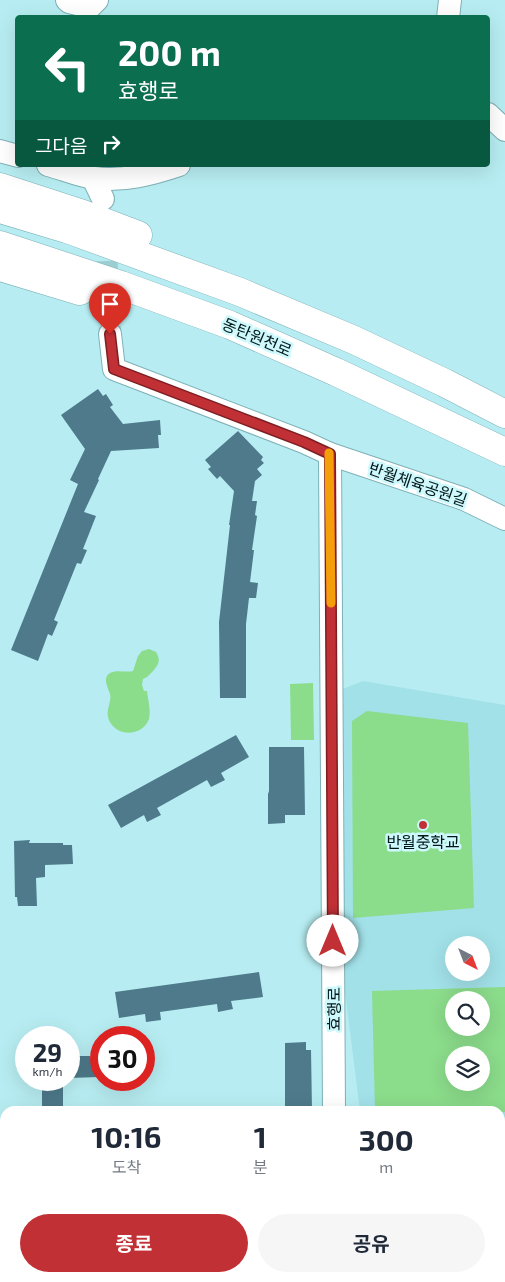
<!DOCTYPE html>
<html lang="ko">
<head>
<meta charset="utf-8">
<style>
  body { margin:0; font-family:"Exo 2","Noto Sans KR",sans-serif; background:#f6f6f7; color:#1f2937; height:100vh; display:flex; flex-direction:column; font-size:19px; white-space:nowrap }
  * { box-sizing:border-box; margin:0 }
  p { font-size:16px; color:#747a83 }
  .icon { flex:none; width:28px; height:28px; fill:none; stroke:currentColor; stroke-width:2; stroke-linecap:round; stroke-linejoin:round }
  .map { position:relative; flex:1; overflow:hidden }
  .panel { position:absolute; left:0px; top:1106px; width:505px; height:176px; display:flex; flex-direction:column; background:#fff; border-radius:15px 15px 0 0; box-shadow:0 5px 20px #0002 }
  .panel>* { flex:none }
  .top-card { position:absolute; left:15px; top:15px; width:475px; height:152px; border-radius:5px; box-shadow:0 5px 20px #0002; background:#0b6e4f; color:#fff; overflow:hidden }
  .needle { width:32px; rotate:138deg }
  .controls { position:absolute; left:445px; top:936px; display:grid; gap:10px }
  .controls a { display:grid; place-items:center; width:45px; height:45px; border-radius:50%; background:#fff; box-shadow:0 5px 20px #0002; font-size:25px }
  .speed { position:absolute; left:15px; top:1026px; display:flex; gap:10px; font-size:25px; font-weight:700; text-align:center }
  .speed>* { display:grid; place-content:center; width:65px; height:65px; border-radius:50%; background:#fff; box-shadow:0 5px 20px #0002; line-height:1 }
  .speed small { font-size:12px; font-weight:400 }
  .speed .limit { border:8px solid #d22; background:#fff; color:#111 }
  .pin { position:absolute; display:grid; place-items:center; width:42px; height:42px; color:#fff; margin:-51px -21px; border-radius:50% 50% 50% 0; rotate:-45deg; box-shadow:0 0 5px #0007 }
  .pin .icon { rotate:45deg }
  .me { position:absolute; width:55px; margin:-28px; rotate:0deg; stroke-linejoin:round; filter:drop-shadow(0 0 4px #0008) }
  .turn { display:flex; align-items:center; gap:18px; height:105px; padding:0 20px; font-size:22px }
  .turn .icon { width:65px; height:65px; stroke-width:2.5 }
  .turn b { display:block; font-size:35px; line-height:42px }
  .then { display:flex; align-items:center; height:48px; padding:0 20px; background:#0003; gap:10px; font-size:19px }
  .eta { display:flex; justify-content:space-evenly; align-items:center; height:85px; text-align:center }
  .eta b { font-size:30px; font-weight:700; line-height:35px }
  .primary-button { display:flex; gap:10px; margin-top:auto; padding:10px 20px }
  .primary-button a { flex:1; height:58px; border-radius:30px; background:#c03035; color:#fff; font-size:20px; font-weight:700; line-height:58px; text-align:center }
  .primary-button a+a { background:#f6f6f7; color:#1f2937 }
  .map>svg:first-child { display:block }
  .built { fill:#a2e1e8; fill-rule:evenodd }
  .green { fill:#8bdc8b; fill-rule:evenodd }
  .building { fill:#4e7a8b }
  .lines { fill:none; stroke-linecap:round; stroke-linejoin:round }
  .minor-tunnel { stroke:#9ccdd1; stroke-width:22; stroke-dasharray:22 11; stroke-linecap:butt }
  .minor-casing { stroke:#7eb1b7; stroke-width:24 }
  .major-casing { stroke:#7eb1b7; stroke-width:29 }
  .minor { stroke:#fff; stroke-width:22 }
  .major { stroke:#fff; stroke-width:28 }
  .route-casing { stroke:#7d1f22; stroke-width:12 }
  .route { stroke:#c03035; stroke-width:9 }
  .slow { stroke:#f59e0b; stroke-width:9 }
  .poi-dot { fill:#c03035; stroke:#cdf8fc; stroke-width:2 }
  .labels { text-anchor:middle; stroke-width:5; stroke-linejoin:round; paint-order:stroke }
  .street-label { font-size:16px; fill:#031719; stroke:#cdf8fc }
  .poi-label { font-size:16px; fill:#031719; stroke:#cdf8fc }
</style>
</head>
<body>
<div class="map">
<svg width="505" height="1282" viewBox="0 0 505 1282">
  <rect width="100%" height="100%" fill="#b7edf2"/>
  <path class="built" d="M363 681 505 705V1249L500 1250V1111H360L343 976 340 690ZM454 945H481V972H454ZM454 1000H481V1028H454ZM454 1055H481V1082H454Z"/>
  <g class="green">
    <path d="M149 649 156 652C161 661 159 664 153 671 149 675 148 677 143 679L142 685 144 691H147C148 700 151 710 149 719 142 738 113 737 108 717 106 709 112 701 110 694 108 687 102 678 110 673 117 669 126 673 133 671L138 656 142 651Z"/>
    <polygon points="313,683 314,740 291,740 290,684"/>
    <polygon points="367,711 468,723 474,908 353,918 352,721"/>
    <path d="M505 987V1112L375 1111 372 991ZM454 1000H481V1028H454ZM454 1055H481V1082H454Z"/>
  </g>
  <g class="building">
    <polygon points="98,389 103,396 106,394 113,405 110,407 123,424 160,420 161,435 158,435 159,448 111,451 98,479 99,480 84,512 96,516 83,549 87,550 81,564 77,563 54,620 58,622 52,636 48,634 38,661 11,650 78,484 70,480 85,449 61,415"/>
    <polygon points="238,431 263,457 261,460 264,463 257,469 262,475 255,481 252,501 257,501 255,515 257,516 252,550 254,550 250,582 258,583 256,598 249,598 246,624 246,698 220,698 219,622 230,525 229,525 234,491 220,476 217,479 208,469 211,467 205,460"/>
    <polygon points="236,735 249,757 221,773 225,780 211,787 207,780 157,808 161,815 147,822 144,815 121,828 108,805"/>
    <polygon points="269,747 304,747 305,815 285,815 285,823 268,824 268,791 269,794"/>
    <polygon points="30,840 29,843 63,843 63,845 72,845 73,864 45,865 45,877 36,878 37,906 18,906 17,897 15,897 14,841"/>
    <polygon points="259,972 263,997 231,1001 233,1009 218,1012 217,1004 160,1012 161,1020 146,1022 145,1014 119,1018 115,992"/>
    <polygon points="306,1042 306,1050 311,1050 312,1111 285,1111 285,1043"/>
    <polygon points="69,1056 90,1056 90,1058 99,1058 99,1077 69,1078"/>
    <rect x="42" y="1080" width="21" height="31"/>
  </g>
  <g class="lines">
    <polyline class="minor-tunnel" points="105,228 110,334"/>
    <defs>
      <g id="minor">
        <polyline points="67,0 69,2 90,7 97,0"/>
        <polyline points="448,18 450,0"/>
        <polyline points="488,114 505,130"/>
        <polyline points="0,151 18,156"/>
        <path d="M48 165C63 169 79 176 94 178 123 182 152 174 179 165"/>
        <polyline points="93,178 103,199"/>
        <polyline points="110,334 114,369 304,442 330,454 334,1111"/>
        <polyline points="330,454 464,499 505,519"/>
        <polyline points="500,1250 505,1249"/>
        <polyline points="334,1278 334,1282"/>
      </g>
      <g id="major">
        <polyline points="0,187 83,214 138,235"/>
        <polyline points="0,209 67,229 240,292 354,340 445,383 505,414"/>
        <polyline points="0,245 121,285 230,325 336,372 505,452"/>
        <polyline points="0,267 80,291"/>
      </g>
    </defs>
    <use href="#minor" class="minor-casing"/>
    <use href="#major" class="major-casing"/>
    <use href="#minor" class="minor"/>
    <use href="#major" class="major"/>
  </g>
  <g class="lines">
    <defs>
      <polyline id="route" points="110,334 114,369 304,442 330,454 333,941"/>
    </defs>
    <use href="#route" class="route-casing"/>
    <use href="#route" class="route"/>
    <polyline class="slow" points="329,453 331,603"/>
  </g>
  <circle class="poi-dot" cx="423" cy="825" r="5"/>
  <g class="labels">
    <g class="street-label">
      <text transform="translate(257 337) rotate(23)" y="6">동탄원천로</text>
      <text transform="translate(418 484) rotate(19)" y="6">반월체육공원길</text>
      <text transform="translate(334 1009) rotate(-90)" y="6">효행로</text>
    </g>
    <g class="poi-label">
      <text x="423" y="848">반월중학교</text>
    </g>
  </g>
</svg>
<div class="controls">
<a><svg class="needle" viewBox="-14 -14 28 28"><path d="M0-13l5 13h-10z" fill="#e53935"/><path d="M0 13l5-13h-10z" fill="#747a83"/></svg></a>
<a><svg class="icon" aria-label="search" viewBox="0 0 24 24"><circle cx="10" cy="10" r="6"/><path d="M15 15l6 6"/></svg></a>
<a><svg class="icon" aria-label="layers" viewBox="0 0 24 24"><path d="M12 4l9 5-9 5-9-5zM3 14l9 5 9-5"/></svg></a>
</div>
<div class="speed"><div>29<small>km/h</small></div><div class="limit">30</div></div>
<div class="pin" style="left:110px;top:334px;background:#d93025"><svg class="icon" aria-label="arrive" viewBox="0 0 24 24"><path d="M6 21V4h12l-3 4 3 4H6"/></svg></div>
<svg class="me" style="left:333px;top:941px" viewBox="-20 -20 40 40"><circle r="19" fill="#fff"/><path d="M0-13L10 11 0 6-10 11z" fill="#c03035"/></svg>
<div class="top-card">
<div class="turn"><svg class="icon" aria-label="left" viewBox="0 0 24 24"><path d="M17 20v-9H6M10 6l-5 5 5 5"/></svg><div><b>200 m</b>효행로</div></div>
<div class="then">그다음<svg class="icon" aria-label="right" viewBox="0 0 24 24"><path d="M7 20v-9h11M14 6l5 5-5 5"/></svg></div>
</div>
<section class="panel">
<div class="eta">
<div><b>10:16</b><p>도착</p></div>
<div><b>1</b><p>분</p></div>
<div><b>300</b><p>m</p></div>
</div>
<div class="primary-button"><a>종료</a><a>공유</a></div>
</section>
</div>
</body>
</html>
